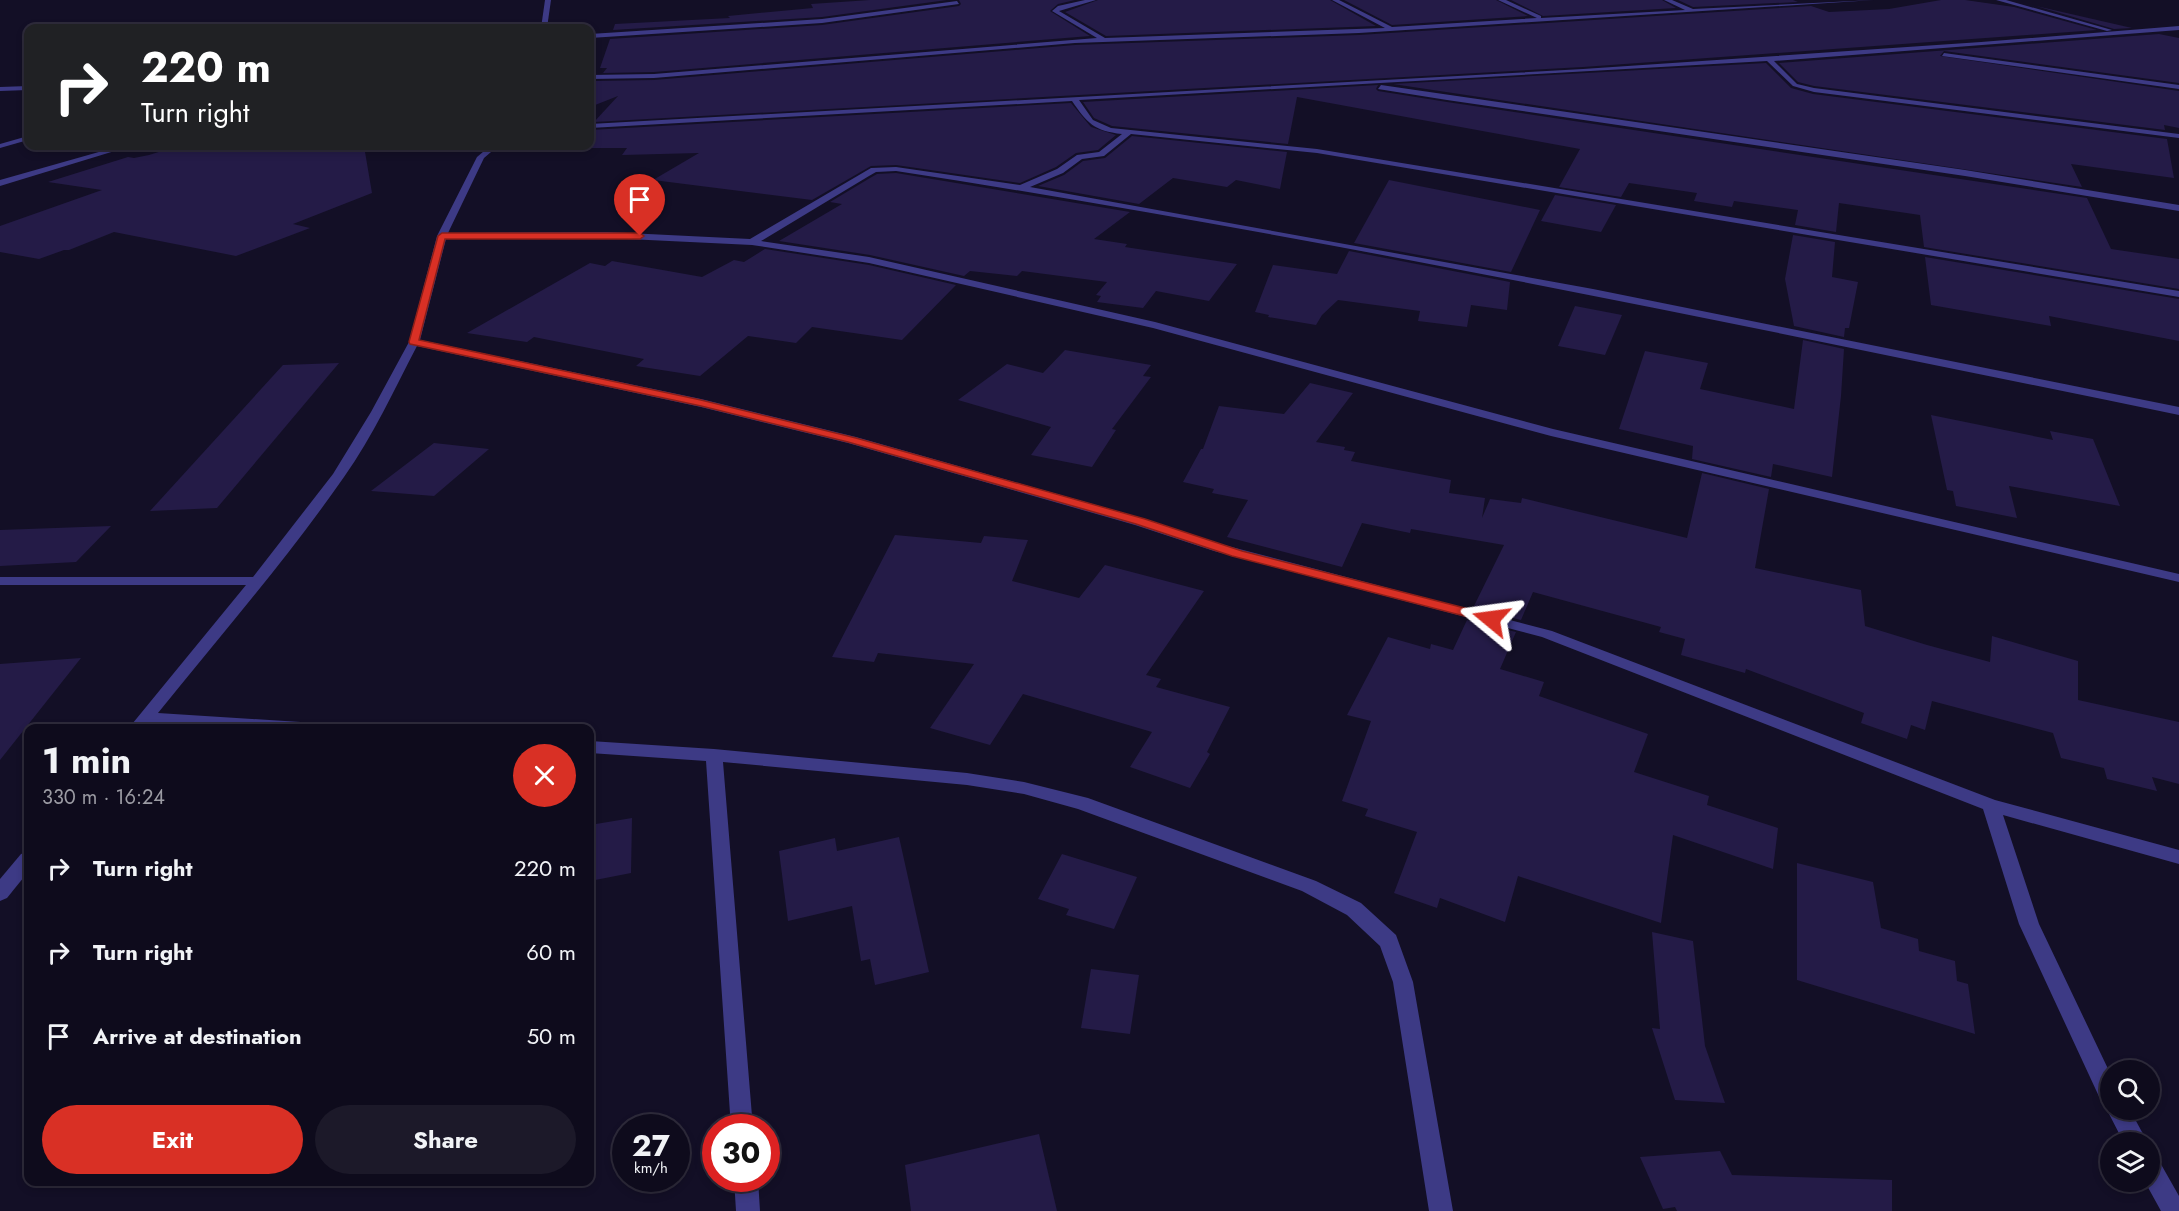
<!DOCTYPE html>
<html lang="en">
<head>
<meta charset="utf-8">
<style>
  body { margin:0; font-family:Jost,sans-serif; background:#1c1929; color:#f1f3f6; height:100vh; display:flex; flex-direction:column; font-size:22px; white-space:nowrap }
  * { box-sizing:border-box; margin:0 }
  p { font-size:20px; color:#9b9ba3 }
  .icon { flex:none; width:33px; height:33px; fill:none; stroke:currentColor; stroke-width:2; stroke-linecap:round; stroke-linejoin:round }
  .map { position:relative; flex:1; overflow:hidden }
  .panel { position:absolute; left:24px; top:724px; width:570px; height:462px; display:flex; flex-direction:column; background:#0e0b1c; border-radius:12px; box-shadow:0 3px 9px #0003,0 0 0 2px #2e2b3b }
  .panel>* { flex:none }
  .top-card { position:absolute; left:24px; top:24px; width:570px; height:126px; border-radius:12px; box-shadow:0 3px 9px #0003,0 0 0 2px #2e2b3b; background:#202124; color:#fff; overflow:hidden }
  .controls { position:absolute; left:2100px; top:1060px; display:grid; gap:12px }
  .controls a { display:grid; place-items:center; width:60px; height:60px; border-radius:50%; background:#0e0b1c; box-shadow:0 3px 9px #0003,0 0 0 2px #2e2b3b; font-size:30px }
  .speed { position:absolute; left:612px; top:1114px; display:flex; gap:12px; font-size:30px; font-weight:700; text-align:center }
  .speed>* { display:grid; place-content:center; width:78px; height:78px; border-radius:50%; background:#0e0b1c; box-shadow:0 3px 9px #0003,0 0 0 2px #2e2b3b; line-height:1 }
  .speed small { font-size:15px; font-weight:400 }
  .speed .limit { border:9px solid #d22; background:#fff; color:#111 }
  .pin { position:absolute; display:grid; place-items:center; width:51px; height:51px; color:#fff; margin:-62px -26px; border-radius:50% 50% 50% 0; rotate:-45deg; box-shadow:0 0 6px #0007 }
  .pin .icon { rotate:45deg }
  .me { position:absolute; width:66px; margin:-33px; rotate:286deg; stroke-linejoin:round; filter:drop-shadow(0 0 4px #0008) }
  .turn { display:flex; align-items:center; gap:21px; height:126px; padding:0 18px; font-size:27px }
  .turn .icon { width:78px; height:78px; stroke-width:2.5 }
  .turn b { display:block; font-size:42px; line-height:51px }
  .round { display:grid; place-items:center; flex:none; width:63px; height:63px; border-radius:32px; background:#1c1929 }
  .head { display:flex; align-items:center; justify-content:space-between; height:102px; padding:0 18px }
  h1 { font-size:36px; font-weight:700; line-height:45px }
  .button { display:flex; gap:12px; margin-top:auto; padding:12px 18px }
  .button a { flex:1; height:69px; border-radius:36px; background:#d93025; color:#fff; font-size:24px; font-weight:700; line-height:69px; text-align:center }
  .button a+a { background:#1c1929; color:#f1f3f6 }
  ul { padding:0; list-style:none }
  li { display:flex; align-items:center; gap:18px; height:84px; padding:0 18px }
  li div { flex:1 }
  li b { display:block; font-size:22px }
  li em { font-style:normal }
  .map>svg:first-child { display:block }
  .building { fill:#241b47 }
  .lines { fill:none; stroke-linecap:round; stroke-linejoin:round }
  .minor { fill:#3d3a85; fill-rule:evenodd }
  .route { fill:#d93025; stroke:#8d1f18; stroke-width:1.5 }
</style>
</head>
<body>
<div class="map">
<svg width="2179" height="1211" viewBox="0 0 2179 1211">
  <rect width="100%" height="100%" fill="#130f26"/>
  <g class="building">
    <polygon points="870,0 947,0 822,17 613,30 615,24 730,18 728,16 813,8 811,4"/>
    <polygon points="959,0 1075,0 1058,4 1050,11 1090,36 654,72 603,73 607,68 600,68 610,39 822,25 959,6 961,4"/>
    <polygon points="1098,0 1330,0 1376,26 1106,36 1065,12"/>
    <polygon points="1344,0 1496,0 1528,16 1392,25"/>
    <polygon points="1511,0 1662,0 1676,8 1543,16"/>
    <polygon points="1678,0 1793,0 1798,2 1693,7"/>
    <polygon points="1941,0 1965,0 2014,7 2097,30 1583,67 594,122 618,96 590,107 590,86 594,81 654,80 1075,45 1359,35 1811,6 1829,12 1889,9"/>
    <polygon points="2036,6 2132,28 2114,29"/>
    <polygon points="2159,34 2179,38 2179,83 1944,51 1940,56 2179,91 2179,128 2164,125 2165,130 1814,86 1798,82 1779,63"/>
    <polygon points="1766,63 1791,88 1813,94 2167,139 2174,178 2071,164 2082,187 1393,84"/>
    <polygon points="1378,85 1376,89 1378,91 1447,102 2087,198 2111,249 2179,259 2179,289 1924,247 1920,215 1839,203 1836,232 1795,225 1798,210 1734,201 1732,207 1694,201 1697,193 1629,183 1621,197 1559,187 1580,149 1297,97 1288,144 1112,126 1094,118 1083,102"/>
    <polygon points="1071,103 1091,127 1116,135 1098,150 1076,153 1056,167 1020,183 896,165 871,166 812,200 653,180 699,153 622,155 627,148 570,148 572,146 590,146 590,130"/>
    <polygon points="1132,136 1287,152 1280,189 1236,180 1227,187 1173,178 1139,204 1038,186 1064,175 1083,161 1105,158"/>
    <polygon points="178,146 364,146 372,193 293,224 310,228 236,256 114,232 69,250 64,250 39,259 0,252 0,226 102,190 48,182 128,157 134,158 149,155"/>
    <polygon points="896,173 1130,212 1094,239 1127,244 1125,247 1237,264 1209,301 1156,291 1143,308 1097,302 1101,296 1096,295 1107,282 1022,271 1017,276 970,271 964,276 870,255 779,241 842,204 830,202 870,178 877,174"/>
    <polygon points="1389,180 1540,210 1511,272 1354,243"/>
    <polygon points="1555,195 1616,205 1601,232 1541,221"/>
    <polygon points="1793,235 1835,242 1832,277 1858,282 1849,328 1845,328 1844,337 1794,326 1785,279"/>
    <polygon points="765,249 869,265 956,285 902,340 812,327 796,343 748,336 700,376 636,366 644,359 534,337 527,342 467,333 590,263 605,266 612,261 702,277 734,260 744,262"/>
    <polygon points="1349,251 1510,282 1507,310 1471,305 1467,327 1418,321 1420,311 1338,300 1322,315 1316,325 1268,317 1269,315 1255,312 1273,265 1337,274"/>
    <polygon points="1925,257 2179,299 2179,341 2049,316 2051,326 1931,305"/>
    <polygon points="1575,306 1622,315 1605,355 1558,346"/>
    <polygon points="1803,340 1844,349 1841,396 1832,477 1773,464 1771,477 1692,459 1693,446 1619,429 1645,351 1708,363 1700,389 1794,409"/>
    <polygon points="1065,350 1151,365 1143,376 1151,377 1112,429 1116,430 1092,467 1031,455 1051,427 958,400 1007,364 1043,373"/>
    <polygon points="339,363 217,508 150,511 283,365"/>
    <polygon points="1310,383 1353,393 1316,442 1345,447 1344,450 1355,452 1351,461 1451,480 1449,493 1485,498 1482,518 1490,499 1521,503 1522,498 1687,538 1702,473 1769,489 1755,568 1861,590 1865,626 1927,645 1990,662 1992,636 2078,661 2078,700 2179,722 2179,784 2152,777 2157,791 2107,779 2104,768 2061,758 2053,733 1932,701 1925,730 1911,725 1907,739 1861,723 1864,713 1746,669 1745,673 1681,655 1685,639 1659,632 1661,627 1533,592 1521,620 1473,608 1504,545 1411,529 1410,533 1362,523 1342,567 1227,537 1248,500 1212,493 1214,489 1183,482 1201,449 1203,449 1219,406 1284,414"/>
    <polygon points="1931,415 2053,440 2050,431 2093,439 2120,506 2009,486 2017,518 1956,506 1953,491 1947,490"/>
    <polygon points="434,443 489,449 434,496 371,491"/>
    <polygon points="111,526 76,562 0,566 0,530"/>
    <polygon points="895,535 981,543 984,536 1028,540 1012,581 1079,598 1105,565 1204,591 1146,675 1161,679 1156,687 1230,707 1207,752 1210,754 1190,788 1130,767 1152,732 1023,694 990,745 930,728 974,664 878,653 874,662 832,657"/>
    <polygon points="1467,620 1516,632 1500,669 1544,682 1539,696 1648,734 1634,772 1709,796 1707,805 1778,828 1773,869 1673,835 1661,923 1518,876 1505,922 1440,898 1437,908 1394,893 1417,832 1365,816 1368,809 1342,801 1371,721 1347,715 1388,637 1430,649 1431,644 1453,650"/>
    <polygon points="81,658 0,760 0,664"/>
    <polygon points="632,818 631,873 590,881 590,825"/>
    <polygon points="899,837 929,972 875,985 870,959 861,961 852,906 788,921 779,851 835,838 837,851"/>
    <polygon points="1062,854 1137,877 1114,929 1066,915 1069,909 1038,899"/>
    <polygon points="1797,863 1873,882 1881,928 1918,939 1919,951 1955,961 1957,981 1968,984 1975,1034 1797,980"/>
    <polygon points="1652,932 1693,941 1705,1046 1725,1103 1675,1100 1652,1028 1660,1029"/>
    <polygon points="1091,969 1139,975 1130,1034 1081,1028"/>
    <polygon points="1039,1134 1057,1211 911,1211 905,1165"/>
    <polygon points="1720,1151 1732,1175 1892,1180 1892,1211 1677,1211 1675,1207 1663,1209 1640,1157"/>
  </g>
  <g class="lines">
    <g class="minor">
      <polygon points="545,0 551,0 547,28 541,28"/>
      <polygon points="1085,0 1096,0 1059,11 1105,38 1385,28 1332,0 1339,0 1392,27 1537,18 1498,0 1506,0 1541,16 1541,18 1685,10 1664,0 1672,0 1693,9 1874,0 1359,33 1075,43 654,78 590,79 590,75 654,74 1097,38 1052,11 1058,6"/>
      <polygon points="1996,0 2006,0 2112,30 2107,31"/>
      <polygon points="957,1 959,4 822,23 590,38 590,34 822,19"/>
      <polygon points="150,22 174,26 177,28 148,25"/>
      <path d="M2179 26V30L1774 61 1797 84 1814 88 2179 134V138L1814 92 1793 86 1767 61 1079 100 1093 120 1111 128 1317 149 2179 291V297L1317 153 1131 134 1104 156 1082 159 1063 173 1030 187 1593 289 2179 407V415C1753 328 1326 237 896 171L876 172 869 176 761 241 869 257 1155 322 1553 429 2179 574V582L1551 436 1153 328 869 263 752 245 607 238 446 239 420 340 701 399 856 437 1145 519 1224 545 1552 631 1995 800 2179 850V864L2003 815 2039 924 2110 1073V1110H2130L2148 1143H2124L2107 1110 2109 1106 2102 1103 2019 924 1983 809 1542 637 1214 551 1135 525 848 443 701 407 417 346C394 390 373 436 344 477 287 559 221 635 158 713L316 723 322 725 324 729H226L149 724 145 729H128L246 585H0V577H253L333 474 371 412 409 342 437 236 477 157 490 146H498L484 158 448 233 607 232 750 239 871 168 896 167 1020 185 1057 169 1077 155 1099 152 1122 134C1094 131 1087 123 1072 101L590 128V124L1583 69 1981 42Z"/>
      <polygon points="1944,53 2179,85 2179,89 1942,56"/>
      <polygon points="1381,85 1965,170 2179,205 2179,211 1965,176 1447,100 1378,89"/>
      <polygon points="28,86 28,90 0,91 0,87"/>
      <polygon points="28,136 28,140 0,148 0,144"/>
      <polygon points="120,146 131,146 0,186 0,180"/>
      <polygon points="590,741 714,749 967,773 1024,782 1088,798 1316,881 1361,903 1396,935 1413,982 1453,1211 1429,1211 1393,982 1380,946 1347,915 1302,891 1078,809 1024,794 967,785 723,762 753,1128 731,1128 706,761 590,753"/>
      <polygon points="28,852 28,872 7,898 0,901 0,879 21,854"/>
      <polygon points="2150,1156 2158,1159 2179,1196 2179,1211 2161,1211 2145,1182 2150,1182"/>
      <polygon points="734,1179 758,1179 760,1211 736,1211"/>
    </g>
  </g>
  <polygon class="route" points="442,233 640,233 644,236 640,239 445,239 419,340 701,400 856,438 1145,519 1242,551 1496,616 1498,619 1491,623 1232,556 1136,524 848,442 701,406 410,344 409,342 438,236"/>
</svg>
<div class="controls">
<a><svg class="icon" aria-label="search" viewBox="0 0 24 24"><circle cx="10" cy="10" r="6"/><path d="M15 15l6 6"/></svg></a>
<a><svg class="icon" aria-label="layers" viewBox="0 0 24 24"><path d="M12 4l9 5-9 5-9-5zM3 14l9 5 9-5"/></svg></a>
</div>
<div class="speed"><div>27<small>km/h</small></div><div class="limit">30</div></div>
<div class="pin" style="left:640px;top:236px;background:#d93025"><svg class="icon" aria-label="arrive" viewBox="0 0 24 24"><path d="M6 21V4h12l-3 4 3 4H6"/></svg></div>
<svg class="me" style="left:1491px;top:619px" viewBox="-20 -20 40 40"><path d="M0-17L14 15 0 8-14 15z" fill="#d93025" stroke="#fff" stroke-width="4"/></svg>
<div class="top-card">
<div class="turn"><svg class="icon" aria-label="right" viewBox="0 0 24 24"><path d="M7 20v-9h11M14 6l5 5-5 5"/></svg><div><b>220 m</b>Turn right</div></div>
</div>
<section class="panel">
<div class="head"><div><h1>1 min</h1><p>330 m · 16:24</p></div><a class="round" style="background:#d93025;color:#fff"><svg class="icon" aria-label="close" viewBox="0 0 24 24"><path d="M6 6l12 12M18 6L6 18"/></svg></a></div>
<ul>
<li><svg class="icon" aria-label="right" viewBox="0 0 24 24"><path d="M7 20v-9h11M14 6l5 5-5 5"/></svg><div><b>Turn right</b></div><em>220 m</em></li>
<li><svg class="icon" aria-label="right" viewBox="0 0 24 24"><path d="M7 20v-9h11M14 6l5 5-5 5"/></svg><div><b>Turn right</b></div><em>60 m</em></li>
<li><svg class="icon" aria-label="arrive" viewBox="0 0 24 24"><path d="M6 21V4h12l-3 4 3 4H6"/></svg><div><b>Arrive at destination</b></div><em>50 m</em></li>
</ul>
<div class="button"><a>Exit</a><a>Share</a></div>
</section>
</div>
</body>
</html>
